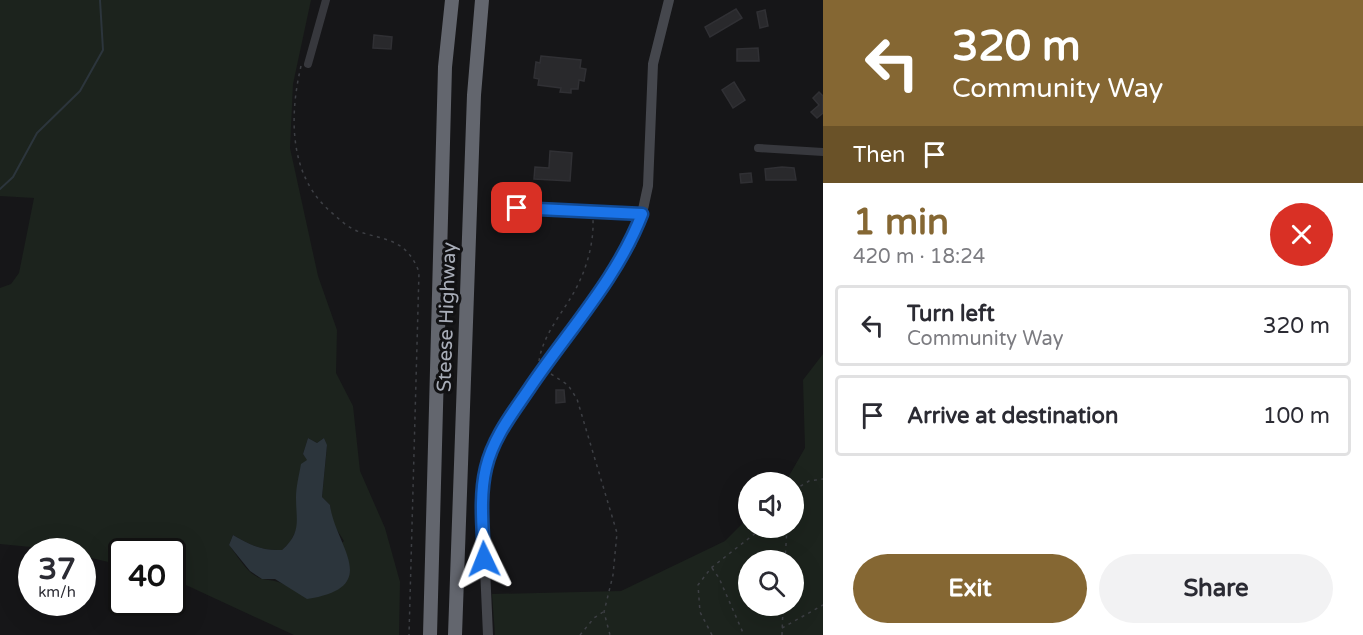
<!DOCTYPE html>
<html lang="en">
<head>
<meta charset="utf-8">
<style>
  body { margin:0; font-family:"Varela Round",sans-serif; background:#f2f2f3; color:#2b2b33; height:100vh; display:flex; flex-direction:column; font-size:22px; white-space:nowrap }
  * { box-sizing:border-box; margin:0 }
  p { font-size:20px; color:#7c7c81 }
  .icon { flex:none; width:33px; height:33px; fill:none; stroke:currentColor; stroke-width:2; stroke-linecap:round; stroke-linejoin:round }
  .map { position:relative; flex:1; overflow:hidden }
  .sheet { display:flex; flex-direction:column; background:#fff; width:540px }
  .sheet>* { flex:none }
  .guide { background:#856733; color:#fff; overflow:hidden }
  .fabs { position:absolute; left:738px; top:472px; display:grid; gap:12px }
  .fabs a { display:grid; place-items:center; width:66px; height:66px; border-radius:50%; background:#fff; box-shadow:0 6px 24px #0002; font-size:30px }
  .speed { position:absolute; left:18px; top:538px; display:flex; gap:12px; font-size:30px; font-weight:700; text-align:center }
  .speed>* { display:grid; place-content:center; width:78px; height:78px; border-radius:50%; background:#fff; box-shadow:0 6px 24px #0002; line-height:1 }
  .speed small { font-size:15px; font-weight:400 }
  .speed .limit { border:3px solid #111; border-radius:9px; background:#fff; color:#111 }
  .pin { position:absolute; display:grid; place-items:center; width:51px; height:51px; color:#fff; margin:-26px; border-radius:12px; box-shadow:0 3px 9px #0006 }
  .me { position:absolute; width:66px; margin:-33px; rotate:358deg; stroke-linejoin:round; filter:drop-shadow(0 0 4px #0008) }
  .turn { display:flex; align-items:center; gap:21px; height:126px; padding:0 30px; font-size:27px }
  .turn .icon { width:78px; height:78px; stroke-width:2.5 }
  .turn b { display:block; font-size:42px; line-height:51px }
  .then { display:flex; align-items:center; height:57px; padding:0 30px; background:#0003; gap:12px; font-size:22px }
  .round { display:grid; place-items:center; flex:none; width:63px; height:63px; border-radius:32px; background:#f2f2f3 }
  .overview { display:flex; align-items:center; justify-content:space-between; height:102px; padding:0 30px }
  h1 { font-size:36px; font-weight:800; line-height:45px; color:#856733 }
  .action { display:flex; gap:12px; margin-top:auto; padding:12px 30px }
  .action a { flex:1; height:69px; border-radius:36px; background:#856733; color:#fff; font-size:24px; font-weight:800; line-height:69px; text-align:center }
  .action a+a { background:#f2f2f3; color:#2b2b33 }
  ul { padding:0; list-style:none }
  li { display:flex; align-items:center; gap:18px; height:81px; margin:0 12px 9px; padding:0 18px; border:3px solid #e1e1e2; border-radius:6px }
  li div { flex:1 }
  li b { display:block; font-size:22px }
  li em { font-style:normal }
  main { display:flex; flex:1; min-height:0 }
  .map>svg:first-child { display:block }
  .green { fill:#1c231d; fill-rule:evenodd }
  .water { fill:#2c353c }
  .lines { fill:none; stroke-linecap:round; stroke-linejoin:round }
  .stream { stroke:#2c353c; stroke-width:2 }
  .building { fill:#29292c; stroke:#303034; stroke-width:1.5 }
  .path { stroke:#3d3f44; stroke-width:1.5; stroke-dasharray:3 4.5; stroke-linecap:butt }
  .street { stroke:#37383d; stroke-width:8 }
  .secondary { stroke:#45474d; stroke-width:10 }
  .highway { stroke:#63666e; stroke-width:14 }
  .route-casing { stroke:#114b97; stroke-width:15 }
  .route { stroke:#1a73e8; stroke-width:10 }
  .labels { text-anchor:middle; stroke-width:6; stroke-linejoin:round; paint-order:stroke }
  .street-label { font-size:20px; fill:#a8adb8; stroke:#111113 }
</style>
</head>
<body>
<main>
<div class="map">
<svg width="823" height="635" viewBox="0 0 823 635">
  <rect width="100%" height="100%" fill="#161618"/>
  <g class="green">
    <path d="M0 0H311L293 84 290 148 318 276 337 330 336 373 353 406 360 471 385 528 400 582 399 635H294L173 579 172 552H122L121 565 83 556 82 552 0 544V288L11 284 19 273 34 198 0 196ZM308 438 317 443 324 438 327 446 322 497 330 505 332 522 344 541 289 587C279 581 274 581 263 579 248 576 238 556 229 545L233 535C250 545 262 551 282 550L290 542 298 527 297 517 308 460 303 454Z"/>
    <path d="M823 354V635H495L492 594 621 591 725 541 748 518V528H794V483H785L805 448 803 380ZM748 561H794V606H748Z"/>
  </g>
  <path class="water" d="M308 438 317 443 324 438 327 445 322 497 330 505C335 546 384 587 307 599L275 579H262L250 571 229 545 233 535C250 545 262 551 282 550 302 532 296 520 296 498 296 487 299 475 301 464L307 460 303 454Z"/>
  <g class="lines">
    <polyline class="stream" points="0,189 13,177 37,133 80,91 103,50 100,0"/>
  </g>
  <g class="building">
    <polygon points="736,9 742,18 710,37 705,27"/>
    <polygon points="765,10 768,26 760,28 757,12"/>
    <polygon points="374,35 392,37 391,49 373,48"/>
    <polygon points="758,48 759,61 737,61 737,49"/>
    <polygon points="541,56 581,60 580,68 586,69 584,81 579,80 578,89 571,89 571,93 560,92 561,88 538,85 539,79 534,78 536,62 540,63"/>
    <polygon points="734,82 745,100 733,108 722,90"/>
    <polygon points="819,92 823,96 823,113 817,118 811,112 819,105 813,98"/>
    <polygon points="550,151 572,153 570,181 534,179 535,167 549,168"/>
    <polygon points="782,167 794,168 796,180 766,180 765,169"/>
    <polygon points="751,173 752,182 741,183 740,174"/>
    <polygon points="556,390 564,390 565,402 556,403"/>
  </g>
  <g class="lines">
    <g class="path">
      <path d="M301 66C289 117 289 176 331 212 339 219 347 227 357 231 386 241 406 238 419 272L409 635"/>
      <path d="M539 361C542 339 558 318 570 299 584 277 594 247 593 220"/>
      <polyline points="551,374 568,385 577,399 617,533 613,575 604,612 610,635"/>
      <polyline points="794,490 809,481 823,479"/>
      <polyline points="785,561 787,528"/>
      <polyline points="712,568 719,578 744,635"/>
      <polyline points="782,628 823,605"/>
      <polyline points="580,635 594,618 603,612"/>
      <polyline points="712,635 700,612 698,585 711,568 762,528"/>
      <polyline points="782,635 783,606"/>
    </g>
    <g class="street">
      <polyline points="308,64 326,0"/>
      <polyline points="758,148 823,152"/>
      <polyline points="517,208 642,214"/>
    </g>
    <polyline class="secondary" points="488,635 482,501 486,466 504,425 612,276 631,244 642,214 648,186 653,64 669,0"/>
    <g class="highway">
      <polyline points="430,635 445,67 452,0"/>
      <polyline points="455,635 474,95 482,0"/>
    </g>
  </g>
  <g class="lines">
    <defs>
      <path id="route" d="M484 559C483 529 479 497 486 468 493 438 512 414 529 389 568 331 617 279 642 214L517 208"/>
    </defs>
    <use href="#route" class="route-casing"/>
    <use href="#route" class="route"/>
  </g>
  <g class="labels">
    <g class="street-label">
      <text transform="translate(446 317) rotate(-88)" y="7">Steese Highway</text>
    </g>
  </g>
</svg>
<div class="fabs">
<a><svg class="icon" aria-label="sound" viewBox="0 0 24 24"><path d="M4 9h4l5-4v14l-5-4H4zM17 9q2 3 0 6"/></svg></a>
<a><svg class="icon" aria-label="search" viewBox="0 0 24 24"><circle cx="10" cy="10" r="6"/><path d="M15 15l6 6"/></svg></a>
</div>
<div class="speed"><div>37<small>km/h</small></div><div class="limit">40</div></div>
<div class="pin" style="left:517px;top:208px;background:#d93025"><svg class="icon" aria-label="arrive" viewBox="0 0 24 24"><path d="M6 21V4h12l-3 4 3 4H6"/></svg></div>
<svg class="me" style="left:484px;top:559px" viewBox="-20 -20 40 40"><path d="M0-17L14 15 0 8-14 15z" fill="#1a73e8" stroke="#fff" stroke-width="4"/></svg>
</div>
<section class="sheet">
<div class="guide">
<div class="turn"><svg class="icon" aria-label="left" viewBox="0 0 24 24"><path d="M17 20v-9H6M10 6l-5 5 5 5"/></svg><div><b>320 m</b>Community Way</div></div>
<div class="then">Then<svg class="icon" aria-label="arrive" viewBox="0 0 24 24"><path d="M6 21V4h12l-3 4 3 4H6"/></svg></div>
</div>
<div class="overview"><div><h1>1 min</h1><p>420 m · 18:24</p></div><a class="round" style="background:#d93025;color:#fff"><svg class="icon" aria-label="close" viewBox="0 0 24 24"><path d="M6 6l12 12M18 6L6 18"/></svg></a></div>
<ul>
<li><svg class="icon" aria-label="left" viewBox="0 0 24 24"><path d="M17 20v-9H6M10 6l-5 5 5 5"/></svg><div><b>Turn left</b><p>Community Way</p></div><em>320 m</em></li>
<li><svg class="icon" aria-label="arrive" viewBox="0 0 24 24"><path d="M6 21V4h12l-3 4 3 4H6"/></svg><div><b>Arrive at destination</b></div><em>100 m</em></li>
</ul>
<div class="action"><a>Exit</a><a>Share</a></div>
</section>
</main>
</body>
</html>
